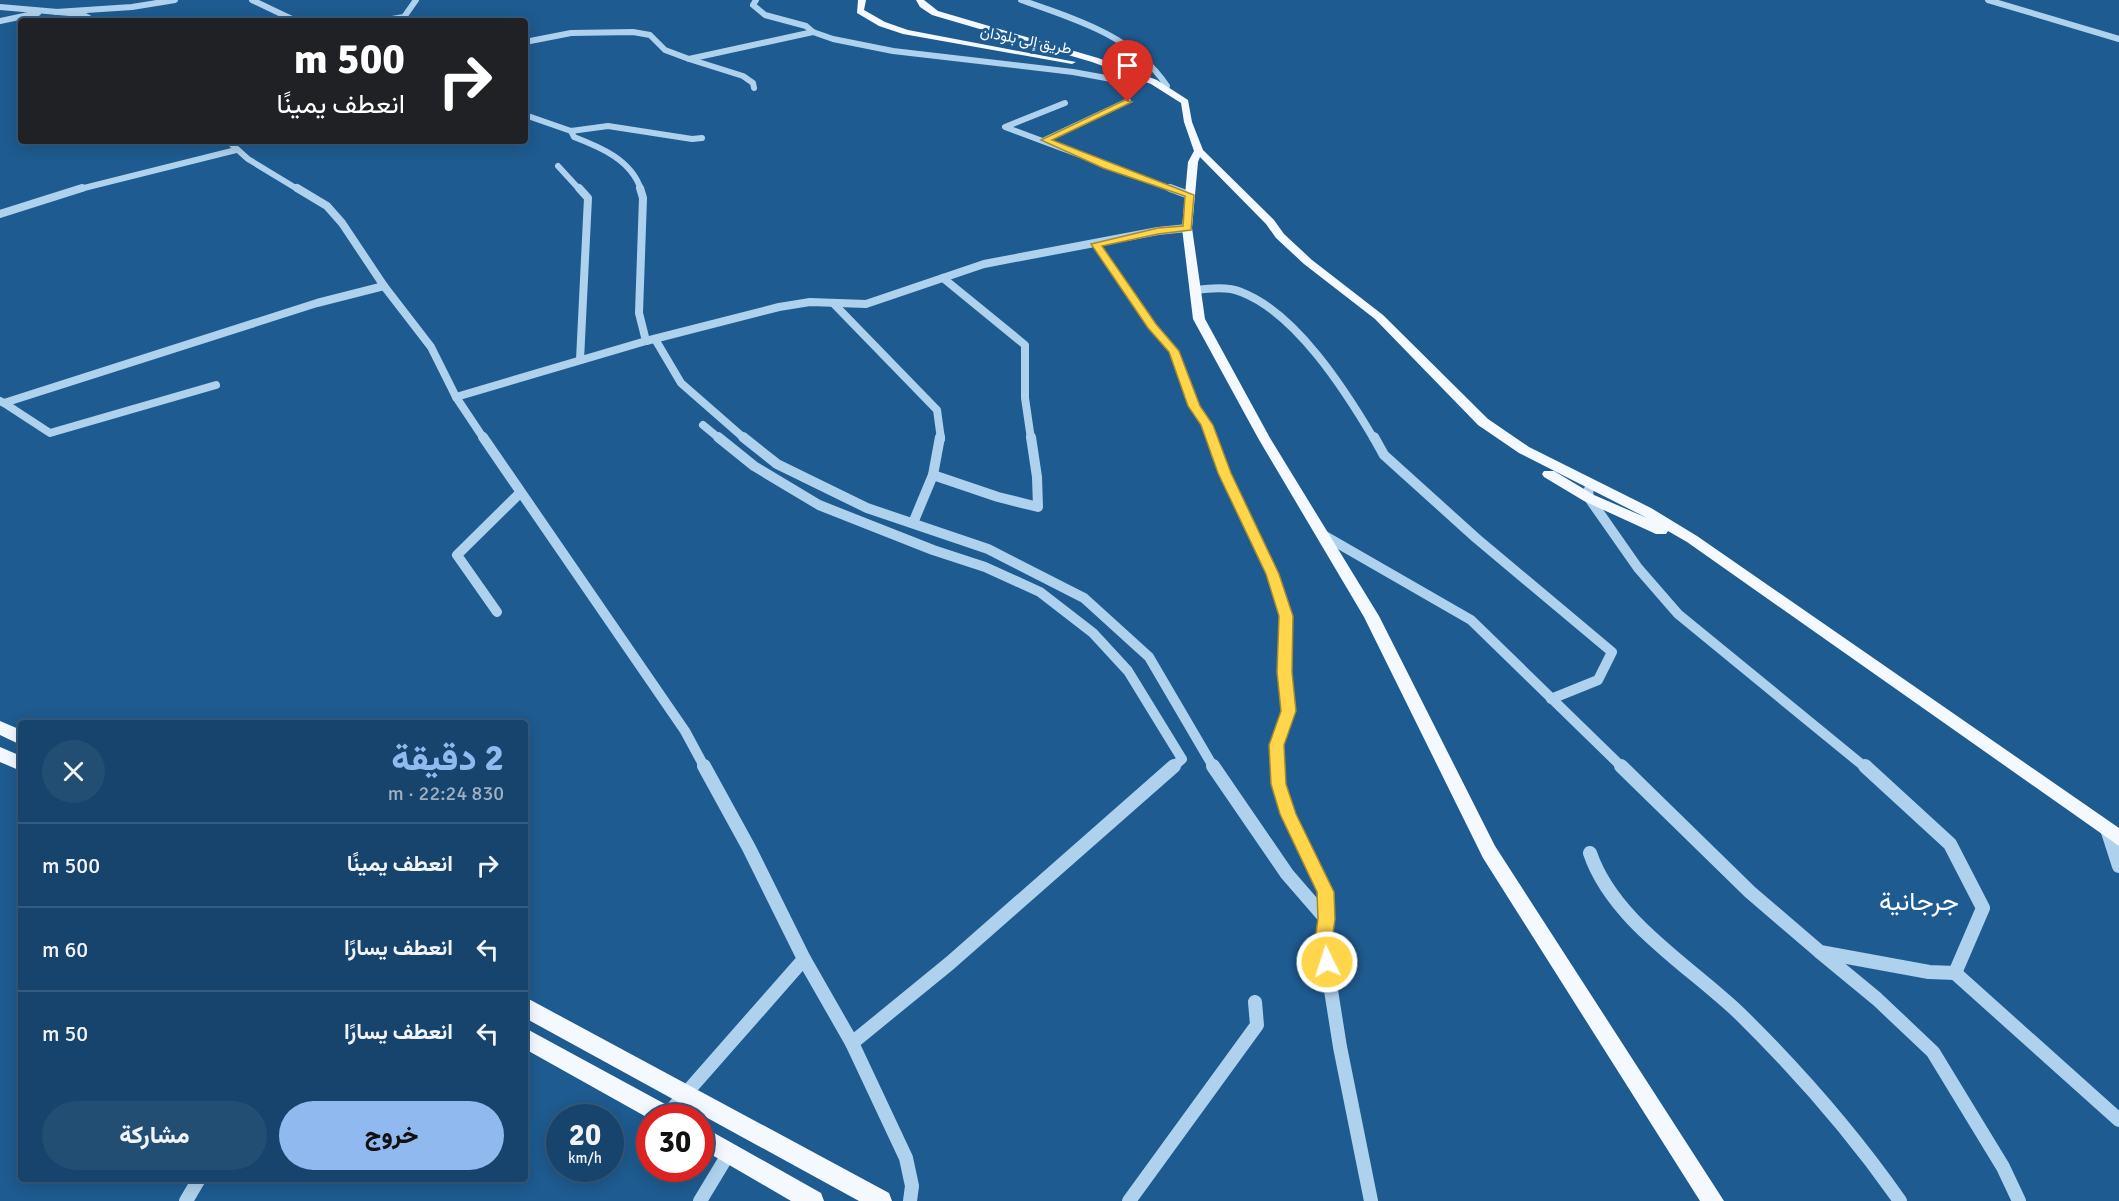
<!DOCTYPE html>
<html lang="ar">
<head>
<meta charset="utf-8">
<style>
  body { margin:0; font-family:Signika,Vazirmatn,sans-serif; background:#234e74; color:#f1f3f6; direction:rtl; height:100vh; display:flex; flex-direction:column; font-size:22px; white-space:nowrap }
  * { box-sizing:border-box; margin:0 }
  p { font-size:20px; color:#9eb0c2 }
  .icon { flex:none; width:33px; height:33px; fill:none; stroke:currentColor; stroke-width:2; stroke-linecap:round; stroke-linejoin:round }
  .map { position:relative; flex:1; overflow:hidden; direction:ltr }
  .side { position:absolute; left:18px; top:720px; width:510px; height:462px; display:flex; flex-direction:column; background:#16446c; border-radius:6px; box-shadow:0 3px 15px #0003,0 0 0 2px #355c7f; direction:rtl }
  .side>* { flex:none }
  .top-card { position:absolute; left:18px; top:18px; width:510px; height:126px; border-radius:6px; box-shadow:0 3px 15px #0003,0 0 0 2px #355c7f; direction:rtl; background:#202124; color:#fff; overflow:hidden }
  .speed { position:absolute; left:546px; top:1104px; display:flex; gap:12px; font-size:30px; font-weight:700; text-align:center }
  .speed>* { display:grid; place-content:center; width:78px; height:78px; border-radius:50%; background:#16446c; box-shadow:0 3px 15px #0003,0 0 0 2px #355c7f; line-height:1 }
  .speed small { font-size:15px; font-weight:400 }
  .speed .limit { border:9px solid #d22; background:#fff; color:#111 }
  .pin { position:absolute; display:grid; place-items:center; width:51px; height:51px; color:#fff; margin:-62px -26px; border-radius:50% 50% 50% 0; rotate:-45deg; box-shadow:0 0 6px #0007 }
  .pin .icon { rotate:45deg }
  .me { position:absolute; width:66px; margin:-33px; rotate:356deg; stroke-linejoin:round; filter:drop-shadow(0 0 4px #0008) }
  .turn { display:flex; align-items:center; gap:21px; height:126px; padding:0 24px; font-size:27px }
  .turn .icon { width:78px; height:78px; stroke-width:2.5 }
  .turn b { display:block; font-size:42px; line-height:51px }
  .round { display:grid; place-items:center; flex:none; width:63px; height:63px; border-radius:32px; background:#234e74 }
  .headline { display:flex; align-items:center; justify-content:space-between; height:102px; padding:0 24px }
  h1 { font-size:36px; font-weight:800; line-height:45px; color:#90b9f0 }
  .cta { display:flex; gap:12px; margin-top:auto; padding:12px 24px }
  .cta a { flex:1; height:69px; border-radius:36px; background:#90b9f0; color:#111; font-size:24px; font-weight:800; line-height:69px; text-align:center }
  .cta a+a { background:#234e74; color:#f1f3f6 }
  ul { padding:0; list-style:none }
  li { display:flex; align-items:center; gap:18px; height:84px; padding:0 24px; border-top:2px solid #355c7f }
  li div { flex:1 }
  li b { display:block; font-size:22px }
  li em { font-style:normal }
  .map>svg:first-child { display:block }
  .lines { fill:none; stroke-linecap:round; stroke-linejoin:round }
  .minor-far3 { stroke:#aed1ed; stroke-width:6 }
  .minor-far2 { stroke:#aed1ed; stroke-width:8 }
  .minor-far1 { stroke:#aed1ed; stroke-width:10 }
  .minor { stroke:#aed1ed; stroke-width:14 }
  .major { fill:#f4f9ff; fill-rule:evenodd }
  .route { fill:#ffd54a; stroke:#a68a30; stroke-width:1.5 }
  .labels { text-anchor:middle; stroke-width:6; stroke-linejoin:round; paint-order:stroke }
  .far-street-label { font-size:15px; fill:#fff; stroke:#1e5b90 }
  .near-quarter-label { font-size:26px; fill:#fff; stroke:#1e5b90 }
</style>
</head>
<body>
<div class="map">
<svg width="2119" height="1201" viewBox="0 0 2119 1201">
  <rect width="100%" height="100%" fill="#1e5b90"/>
  <g class="lines">
    <g class="minor-far3">
      <polyline points="252,0 296,21"/>
      <polyline points="756,0 753,5 765,15 806,26 813,32 833,39 893,51 1073,72 1139,84"/>
      <path d="M1021 0C1075 19 1134 36 1167 86L1166 89"/>
      <polyline points="1988,0 2119,39"/>
      <polyline points="0,7 81,14 89,18 88,21"/>
      <polyline points="56,12 132,7 175,0"/>
      <polyline points="0,21 38,13"/>
      <polyline points="380,21 404,17 416,0"/>
      <polyline points="525,42 571,33 633,32 650,35 665,50 689,59 813,32"/>
      <polyline points="689,59 743,76 753,83 754,88"/>
      <polyline points="1065,103 1005,127 1174,190"/>
      <polyline points="525,115 571,131 608,126 692,139 702,138"/>
      <path d="M571 131 574 137C600 147 632 160 641 190"/>
      <polyline points="1045,140 1128,101"/>
      <polyline points="228,141 248,159 299,190"/>
      <polyline points="558,166 580,190"/>
      <polyline points="76,190 236,150"/>
    </g>
    <g class="minor-far2">
      <polyline points="297,188 327,206 342,223 384,286 431,347 456,397 484,439"/>
      <polyline points="579,188 588,198 580,360"/>
      <polyline points="640,188 643,198 639,313 646,341"/>
      <polyline points="1170,188 1189,195"/>
      <polyline points="0,214 82,188"/>
      <polyline points="1096,244 1152,326 1174,351 1194,406 1207,425 1211,439"/>
      <polyline points="943,278 1025,345 1025,398 1031,439"/>
      <path d="M1196 290C1210 288 1228 286 1241 292 1296 313 1345 390 1374 439"/>
      <polyline points="835,305 937,410 941,439"/>
      <polyline points="655,339 681,383 745,439"/>
      <polyline points="456,397 646,341 779,307 810,302 866,304 984,264 1158,231 1187,228"/>
      <polyline points="0,401 4,403 317,303 384,286"/>
      <polyline points="4,403 50,433 216,385"/>
      <polyline points="703,425 720,439"/>
    </g>
    <g class="minor-far1">
      <polyline points="483,437 685,731 705,768"/>
      <polyline points="718,437 754,466 819,505 933,550 985,567 1040,592 1093,633 1128,671 1182,759 1172,768"/>
      <polyline points="743,437 777,464 867,508 988,549 1084,598 1149,657 1214,768"/>
      <polyline points="940,437 933,475 998,497 1038,507 1037,477 1031,437"/>
      <polyline points="1211,437 1216,454 1273,574 1286,616 1284,672 1288,711 1276,745 1278,768"/>
      <polyline points="1374,437 1384,455 1476,538 1612,652 1598,680 1551,699"/>
      <polyline points="1591,486 1588,491 1589,498 1638,568 1678,614 1866,768"/>
      <polyline points="913,523 933,475"/>
      <polyline points="1325,536 1471,620 1623,768"/>
      <polyline points="497,612 457,555 520,493"/>
    </g>
    <g class="minor">
      <polyline points="704,766 749,848 804,959 852,1043 906,1158 912,1186 910,1201"/>
      <polyline points="1213,766 1287,874 1326,919"/>
      <polyline points="1278,766 1279,784 1288,814 1325,892 1326,919 1323,940 1340,1047 1371,1201"/>
      <polyline points="1621,766 1750,892 1820,952 1929,972 1955,973 1983,908 1950,844 1865,766"/>
      <polyline points="2108,832 2119,866"/>
      <path d="M1590 853C1613 921 1690 966 1740 1014 1799 1072 1853 1134 1900 1201"/>
      <polyline points="1820,952 1877,999 1933,1052 2003,1167 2019,1201"/>
      <polyline points="1955,973 2119,1120"/>
      <polyline points="852,1043 950,963 1174,766"/>
      <polyline points="666,1116 804,959"/>
      <polyline points="186,1201 199,1179"/>
      <polyline points="700,1201 729,1153"/>
      <polyline points="1129,1201 1257,1025 1255,1002"/>
    </g>
    <g class="major">
      <polygon points="858,0 866,0 864,10 885,22 908,30 1076,62 1072,64 903,34 879,26 857,13"/>
      <polygon points="916,0 924,0 938,11 1098,58 1157,80 1188,100 1192,122 1203,150 1274,220 1284,234 1312,260 1383,315 1488,419 1529,447 1651,508 1697,536 2119,828 2119,846 1687,542 1668,531 1666,534 1656,534 1584,501 1544,477 1542,474 1544,471 1554,471 1594,495 1647,518 1519,453 1478,425 1375,319 1304,264 1276,238 1266,224 1200,157 1198,162 1192,228 1205,319 1270,438 1379,616 1495,846 1724,1201 1700,1201 1483,858 1364,617 1258,438 1193,319 1182,228 1188,162 1194,151 1184,122 1181,103 1151,84 1092,62 932,15 920,7"/>
      <polygon points="0,721 21,730 21,745 0,735"/>
      <polygon points="0,747 21,756 21,771 0,762"/>
      <polygon points="525,997 889,1193 892,1201 859,1201 525,1018"/>
      <polygon points="525,1028 676,1110 679,1118 650,1118 650,1119 525,1049"/>
      <polygon points="700,1125 821,1193 824,1201 791,1201 700,1148"/>
    </g>
  </g>
  <polygon class="route" points="1125,100 1132,102 1052,140 1194,195 1191,230 1158,234 1102,246 1156,324 1179,351 1200,406 1213,425 1231,473 1279,574 1293,616 1292,672 1296,711 1284,745 1286,784 1296,814 1334,892 1335,919 1332,940 1336,962 1333,967 1327,970 1320,967 1315,940 1318,919 1317,892 1280,814 1271,784 1269,745 1281,711 1277,672 1279,616 1266,574 1218,473 1201,425 1188,406 1169,352 1148,328 1091,244 1158,228 1183,226 1185,196 1103,168 1041,140"/>
  <g class="labels">
    <g class="far-street-label">
      <text transform="translate(1026 40) rotate(11)" y="5">طريق إلى بلودان</text>
    </g>
    <g class="near-quarter-label">
      <text x="1919" y="910">جرجانية</text>
    </g>
  </g>
</svg>
<div class="speed"><div>20<small>km/h</small></div><div class="limit">30</div></div>
<div class="pin" style="left:1128px;top:102px;background:#d93025"><svg class="icon" aria-label="arrive" viewBox="0 0 24 24"><path d="M6 21V4h12l-3 4 3 4H6"/></svg></div>
<svg class="me" style="left:1327px;top:962px" viewBox="-20 -20 40 40"><circle r="17" fill="#ffd54a" stroke="#fff" stroke-width="3"/><path d="M0-11L8 9 0 5-8 9z" fill="#fff"/></svg>
<div class="top-card">
<div class="turn"><svg class="icon" aria-label="right" viewBox="0 0 24 24"><path d="M7 20v-9h11M14 6l5 5-5 5"/></svg><div><b>500 m</b>انعطف يمينًا</div></div>
</div>
<section class="side">
<div class="headline"><div><h1>2 دقيقة</h1><p>830 m · 22:24</p></div><a class="round"><svg class="icon" aria-label="close" viewBox="0 0 24 24"><path d="M6 6l12 12M18 6L6 18"/></svg></a></div>
<ul>
<li><svg class="icon" aria-label="right" viewBox="0 0 24 24"><path d="M7 20v-9h11M14 6l5 5-5 5"/></svg><div><b>انعطف يمينًا</b></div><em>500 m</em></li>
<li><svg class="icon" aria-label="left" viewBox="0 0 24 24"><path d="M17 20v-9H6M10 6l-5 5 5 5"/></svg><div><b>انعطف يسارًا</b></div><em>60 m</em></li>
<li><svg class="icon" aria-label="left" viewBox="0 0 24 24"><path d="M17 20v-9H6M10 6l-5 5 5 5"/></svg><div><b>انعطف يسارًا</b></div><em>50 m</em></li>
</ul>
<div class="cta"><a>خروج</a><a>مشاركة</a></div>
</section>
</div>
</body>
</html>
